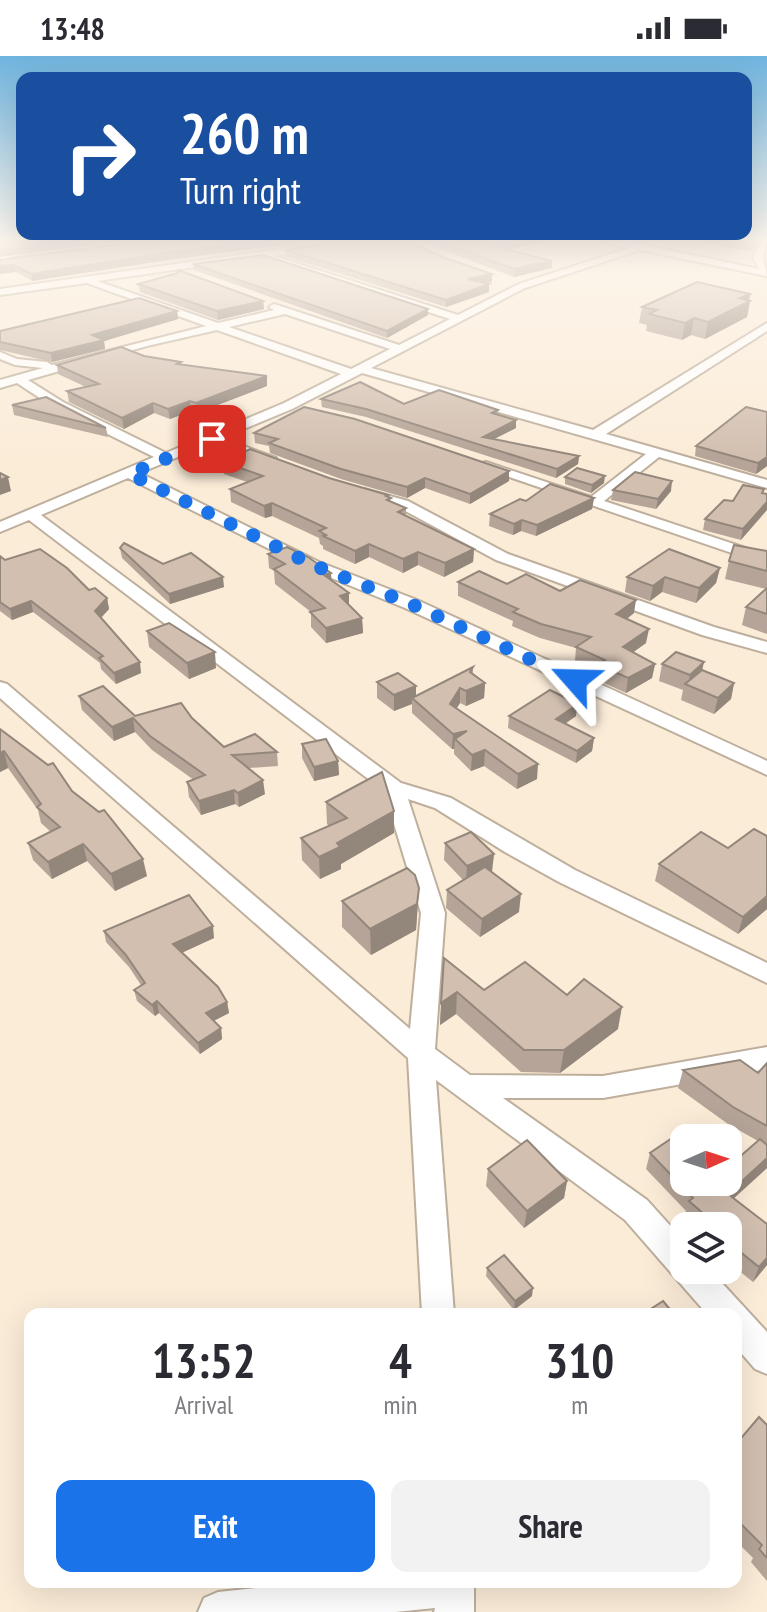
<!DOCTYPE html>
<html lang="en">
<head>
<meta charset="utf-8">
<style>
  body { margin:0; font-family:"PT Sans Narrow",sans-serif; background:#f2f2f3; color:#2b2b33; height:100vh; display:flex; flex-direction:column; font-size:30px; white-space:nowrap }
  * { box-sizing:border-box; margin:0 }
  p { font-size:26px; color:#7c7c81 }
  .icon { flex:none; width:44px; height:44px; fill:none; stroke:currentColor; stroke-width:2; stroke-linecap:round; stroke-linejoin:round }
  .map { position:relative; flex:1; overflow:hidden }
  .sheet { position:absolute; left:24px; top:1252px; width:718px; height:280px; display:flex; flex-direction:column; background:#fff; border-radius:16px; box-shadow:0 8px 32px #0002 }
  .sheet>* { flex:none }
  .banner { position:absolute; left:16px; top:16px; width:736px; height:168px; border-radius:16px; box-shadow:0 8px 32px #0002; background:#1a4fa0; color:#fff; overflow:hidden }
  .needle { width:52px; rotate:87deg }
  .controls { position:absolute; left:670px; top:1068px; display:grid; gap:16px }
  .controls a { display:grid; place-items:center; width:72px; height:72px; border-radius:16px; background:#fff; box-shadow:0 8px 32px #0002; font-size:40px }
  .pin { position:absolute; display:grid; place-items:center; width:68px; height:68px; color:#fff; margin:-34px; border-radius:16px; box-shadow:0 4px 12px #0006 }
  .me { position:absolute; width:88px; margin:-44px; rotate:295deg; stroke-linejoin:round; filter:drop-shadow(0 0 6px #0008) }
  .turn { display:flex; align-items:center; gap:28px; height:168px; padding:0 32px; font-size:36px }
  .turn .icon { width:104px; height:104px; stroke-width:2.5 }
  .turn b { display:block; font-size:56px; line-height:68px }
  .eta { display:flex; justify-content:space-evenly; align-items:center; height:136px; text-align:center }
  .eta b { font-size:48px; font-weight:800; line-height:56px }
  .cta { display:flex; gap:16px; margin-top:auto; padding:16px 32px }
  .cta a { flex:1; height:92px; border-radius:16px; background:#1a73e8; color:#fff; font-size:32px; font-weight:800; line-height:92px; text-align:center }
  .cta a+a { background:#f2f2f3; color:#2b2b33 }
  .status { display:flex; justify-content:space-between; align-items:center; height:56px; padding:0 40px; background:#fff; direction:ltr }
  .status svg { height:22px; fill:currentColor }
  .map>svg:first-child { display:block }
  .lines { fill:none; stroke-linecap:round; stroke-linejoin:round }
  .minor-casing { stroke:#beaf9d; stroke-width:4 }
  .minor { fill:#fff; fill-rule:evenodd }
  .wall { fill:#b5a497 }
  .shaded-wall { fill:#93867b }
  .building { fill:#d2bfb0; stroke:#93867b; stroke-width:2 }
  .route { stroke:#1a73e8; stroke-width:14; stroke-dasharray:0 25.2 }
</style>
</head>
<body>
<div class="status"><b>13:48</b><svg viewBox="0 0 49 12"><path d="M0 12V9h3v3zM5 12V6h3v6zM10 12V3h3v9zM15 12V0h3v12zM26 1h20v11H26zM47 4h2v5h-2z"/></svg></div>
<div class="map">
<svg width="767" height="1556" viewBox="0 0 767 1556">
  <rect width="100%" height="100%" fill="#fbecd8"/>
  <g class="lines">
    <defs>
      <g id="minor">
        <polygon points="72,182 88,182 0,204 0,198"/>
        <path d="M594 182H610L759 213 753 201 762 182H767L763 201 767 220 640 194 525 232 371 312 593 374 767 267V275L606 378 767 424V432L659 401 604 445 767 499V509L474 409 486 406 591 441 646 398 362 317 292 353 222 382 276 402V408H266L211 387 140 417 319 506 417 544 767 705V719L405 552 307 512 128 422 41 459 401 727 451 742 575 814 767 907V927L559 826 505 796 435 752 408 743 445 857 435 993 470 1019 603 1020 767 991V1013L603 1042H503L647 1144 684 1185V1214H710L767 1276V1318L755 1313 736 1291V1258H707L625 1164 436 1024 454 1258H422L408 1002 0 642V626L7 628 410 973 421 857 384 735 29 464 0 476V466L154 401 55 352 17 327 0 332V324L43 312 15 309 0 303V296L17 303 47 306 52 309 206 270 87 227 0 239V233L316 188 319 193 274 200 458 259 519 228 629 192ZM264 201 266 203 450 263 399 289 274 248 269 251 274 254 218 267 97 225ZM285 258 390 293 351 313 229 271ZM217 274 341 318 284 347 166 397 63 346 28 324 147 290Z"/>
        <polygon points="364,433 408,445 508,498 714,571 767,586 767,597 702,579 496,504 398,451 359,440 357,437"/>
        <polygon points="313,1526 474,1526 474,1556 434,1556 435,1552 395,1556 198,1556 204,1542 218,1536"/>
      </g>
    </defs>
    <use href="#minor" class="minor-casing"/>
    <use href="#minor" class="minor"/>
  </g>
  <g class="wall">
    <polygon points="164,182 337,182 174,203 32,225 16,216 0,204"/>
    <polygon points="412,182 557,182 508,193 552,212 514,221"/>
    <polygon points="689,182 759,182 752,196 689,183"/>
    <polygon points="286,194 492,226 484,227 489,228 489,236 446,251 287,201"/>
    <polygon points="193,208 428,259 387,282 194,214"/>
    <polygon points="138,228 263,245 264,253 218,264 140,236"/>
    <polygon points="750,238 749,244 750,245 747,261 705,283 691,279 682,284 646,275 647,269 639,267 642,251"/>
    <polygon points="177,255 178,263 104,285 105,293 52,306 0,294 0,275"/>
    <polygon points="144,300 181,309 267,330 197,357 191,355 170,363 154,357 124,373 69,346 67,335 86,331 58,318 57,309"/>
    <polygon points="321,343 498,354 498,359 516,364 516,372 494,383 579,400 578,408 556,422 366,361 322,351"/>
    <polygon points="12,349 106,372 108,381 14,359"/>
    <polygon points="767,356 767,410 756,418 695,400 696,390"/>
    <polygon points="254,377 509,415 509,425 470,448 425,432 407,442 341,423 270,397 269,390 255,387"/>
    <polygon points="223,406 329,422 388,441 391,446 406,452 406,460 474,493 473,506 444,521 418,509 403,517 369,501 355,508 323,493 323,490 320,488 319,482 272,460 265,462 231,446 230,433 247,426 224,418"/>
    <polygon points="565,421 604,427 591,437 565,428"/>
    <polygon points="764,433 741,484 703,474 705,463 733,445"/>
    <polygon points="613,434 671,435 656,453 611,444"/>
    <polygon points="594,442 592,453 536,480 521,475 513,479 489,470 490,458 526,445"/>
    <polygon points="120,492 163,508 224,531 170,548 122,502"/>
    <polygon points="767,495 767,578 742,569 746,551 766,533 725,523 729,505"/>
    <polygon points="268,498 331,517 331,525 349,549 362,562 363,577 326,587 311,571 311,556 275,528 274,515 269,512"/>
    <polygon points="0,500 5,504 107,542 109,553 101,562 141,617 116,628 101,613 100,607 33,556 12,564 0,555"/>
    <polygon points="720,512 716,527 696,547 662,536 650,545 625,536 627,521"/>
    <polygon points="458,526 507,528 560,535 634,557 627,563 646,587 633,596 655,608 652,622 626,637 595,623 596,615 575,605 576,592 540,582 512,570 513,565 458,540"/>
    <polygon points="147,575 216,612 189,623 149,591"/>
    <polygon points="704,606 702,614 734,627 731,643 714,658 681,644 683,634 659,625 662,608"/>
    <polygon points="473,611 473,618 485,627 484,642 466,650 460,647 456,652 537,723 517,733 484,710 471,715 454,698 454,693 452,693 412,657 412,648 394,655 377,642 377,626 416,640"/>
    <polygon points="79,640 135,660 192,662 224,691 277,696 278,710 249,712 265,738 239,751 235,748 201,759 189,741 187,726 194,724 152,694 135,676 114,685 82,654"/>
    <polygon points="509,660 576,660 565,668 594,682 592,695 576,707 508,672"/>
    <polygon points="0,673 72,735 147,820 115,835 87,805 52,823 33,804 28,787 51,776 41,767 38,754 8,712 0,716"/>
    <polygon points="302,688 338,705 339,719 314,725 302,702"/>
    <polygon points="326,746 394,777 341,808 341,813 320,823 302,804 301,782 329,770 327,768"/>
    <polygon points="767,780 767,853 738,878 655,825 659,808 728,792"/>
    <polygon points="445,787 494,798 491,816 519,856 480,881 446,852 447,834 463,824 444,804"/>
    <polygon points="419,832 416,874 371,899 342,871 342,845"/>
    <polygon points="104,875 214,882 181,897 227,946 229,957 214,965 221,972 222,983 200,998 159,957 155,960 137,945 134,934 141,929 129,911 106,886"/>
    <polygon points="444,902 484,934 567,939 618,973 560,1017 521,1016 456,958 440,969"/>
    <polygon points="767,1007 767,1112 734,1142 767,1209 753,1226 728,1206 728,1170 695,1170 684,1161 686,1155 646,1113 650,1097 684,1126 728,1126 758,1085 728,1068 678,1032 683,1014 758,1017"/>
    <polygon points="488,1113 567,1125 564,1142 524,1172 486,1130"/>
    <polygon points="487,1212 532,1240 514,1254 486,1220"/>
    <polygon points="767,1369 767,1525 751,1506 753,1502 736,1485 736,1388"/>
  </g>
  <g class="shaded-wall">
    <polygon points="89,182 145,182 0,201 0,193"/>
    <polygon points="283,182 337,182 174,203 32,225 31,218 173,196"/>
    <polygon points="527,182 557,182 493,197 493,190"/>
    <polygon points="552,205 552,212 514,221 514,213"/>
    <polygon points="14,209 16,216 0,218 0,210"/>
    <polygon points="492,218 492,226 468,231 468,223"/>
    <polygon points="489,228 489,236 446,251 446,244"/>
    <polygon points="750,238 749,245 750,245 747,261 705,283 708,266 740,242"/>
    <polygon points="263,245 264,253 218,264 217,255"/>
    <polygon points="428,253 428,259 387,282 387,275"/>
    <polygon points="177,255 178,263 104,285 105,293 52,306 51,297 92,279"/>
    <polygon points="694,262 691,279 682,284 685,267"/>
    <polygon points="267,320 267,330 197,357 196,347"/>
    <polygon points="190,345 191,355 170,363 168,353"/>
    <polygon points="153,347 154,357 124,373 122,362"/>
    <polygon points="516,364 516,372 482,389 483,381"/>
    <polygon points="579,400 578,408 556,422 557,413"/>
    <polygon points="767,401 767,410 756,418 758,407"/>
    <polygon points="509,415 509,425 470,448 470,438"/>
    <polygon points="605,420 604,427 591,437 592,429"/>
    <polygon points="8,421 11,435 0,439 0,424"/>
    <polygon points="425,422 425,432 407,442 407,431"/>
    <polygon points="672,425 671,435 656,453 658,443"/>
    <polygon points="594,442 592,453 536,480 537,469"/>
    <polygon points="767,446 767,454 741,484 743,473"/>
    <polygon points="272,447 272,460 265,462 264,450"/>
    <polygon points="522,464 521,475 513,479 514,468"/>
    <polygon points="369,488 369,501 355,508 355,495"/>
    <polygon points="474,493 473,506 444,521 445,507"/>
    <polygon points="418,496 418,509 403,517 403,503"/>
    <polygon points="720,512 716,527 696,547 699,532"/>
    <polygon points="331,517 332,531 324,519"/>
    <polygon points="223,521 224,531 170,548 169,538"/>
    <polygon points="665,521 662,536 650,545 653,530"/>
    <polygon points="349,537 349,552 340,540"/>
    <polygon points="107,542 109,553 97,566 95,555"/>
    <polygon points="636,544 634,557 614,572 616,558"/>
    <polygon points="31,545 33,556 12,564 10,553"/>
    <polygon points="362,562 363,577 326,587 326,572"/>
    <polygon points="649,573 646,587 621,605 623,591"/>
    <polygon points="215,596 216,612 189,623 187,607"/>
    <polygon points="140,606 141,617 116,628 114,617"/>
    <polygon points="704,606 700,622 688,629 690,619"/>
    <polygon points="655,608 652,622 626,637 628,622"/>
    <polygon points="485,627 484,642 466,650 466,635"/>
    <polygon points="734,627 731,643 714,658 718,642"/>
    <polygon points="416,630 416,646 412,642 412,648 394,655 394,639"/>
    <polygon points="460,632 460,647 450,663 450,648"/>
    <polygon points="578,648 576,660 554,675 556,663"/>
    <polygon points="133,662 135,676 114,685 112,671"/>
    <polygon points="467,675 455,683 454,693 452,693 453,678"/>
    <polygon points="594,682 592,695 576,707 577,695"/>
    <polygon points="485,694 484,710 471,715 472,699"/>
    <polygon points="4,695 8,712 0,716 0,697"/>
    <polygon points="338,705 339,719 314,725 314,711"/>
    <polygon points="538,708 537,723 517,733 518,718"/>
    <polygon points="263,724 265,738 239,751 238,737"/>
    <polygon points="234,734 235,748 201,759 199,745"/>
    <polygon points="394,755 394,777 341,808 341,813 320,823 319,801 337,787"/>
    <polygon points="83,788 87,805 52,823 48,806"/>
    <polygon points="494,798 492,816 466,827 467,810"/>
    <polygon points="143,803 147,820 115,835 111,818"/>
    <polygon points="419,832 416,874 371,899 370,873"/>
    <polygon points="521,838 519,856 480,881 482,863"/>
    <polygon points="767,840 767,853 738,878 743,861"/>
    <polygon points="213,870 214,882 175,900 173,888"/>
    <polygon points="457,936 456,958 440,969 441,947"/>
    <polygon points="157,945 159,957 155,960 152,949"/>
    <polygon points="227,946 229,957 207,968 206,957"/>
    <polygon points="622,951 618,973 560,1017 564,994"/>
    <polygon points="221,972 222,983 200,998 198,987"/>
    <polygon points="767,1102 767,1112 722,1153 728,1138"/>
    <polygon points="567,1125 564,1142 524,1172 527,1155"/>
    <polygon points="767,1202 767,1209 753,1226 759,1211"/>
    <polygon points="533,1232 532,1240 514,1254 515,1245"/>
  </g>
  <g class="building">
    <polygon points="0,182 89,182 0,193"/>
    <polygon points="164,182 283,182 173,196 31,218 14,209 0,210 0,204"/>
    <polygon points="359,182 399,182 445,202 492,218 468,223 489,228 446,244 286,194"/>
    <polygon points="430,182 527,182 493,190 552,205 514,213"/>
    <polygon points="715,182 757,182 753,190"/>
    <polygon points="263,199 428,253 387,275 193,208"/>
    <polygon points="178,214 263,245 217,255 138,228 178,217"/>
    <polygon points="697,226 750,238 740,242 750,245 708,266 694,262 685,267 649,258 657,254 642,251"/>
    <polygon points="139,242 177,255 92,279 104,284 51,297 0,286 0,275"/>
    <polygon points="121,291 144,300 181,306 177,308 267,320 196,347 190,345 168,353 153,347 122,362 67,335 99,328 57,309"/>
    <polygon points="360,326 404,348 439,334 498,354 492,357 516,364 483,381 579,400 557,413 366,353 321,343"/>
    <polygon points="46,341 106,372 12,349"/>
    <polygon points="304,351 355,363 509,415 470,438 425,422 407,431 341,413 269,387 278,383 254,377"/>
    <polygon points="746,351 767,356 767,401 758,407 696,390"/>
    <polygon points="250,393 329,422 388,439 386,440 391,442 387,444 406,452 398,456 474,493 445,507 418,496 403,503 369,488 355,495 323,480 326,479 319,475 326,472 272,447 264,450 230,433 263,420 223,406"/>
    <polygon points="577,412 605,420 592,429 565,421"/>
    <polygon points="635,416 672,425 658,443 613,434"/>
    <polygon points="0,417 8,421 0,424"/>
    <polygon points="550,428 594,442 537,469 522,464 514,468 490,458 520,443 526,445"/>
    <polygon points="743,429 764,433 762,437 767,438 767,446 743,473 705,463 724,444 733,445"/>
    <polygon points="124,487 163,508 191,497 223,521 169,538 120,492"/>
    <polygon points="734,489 767,495 767,515 729,505"/>
    <polygon points="287,491 308,501 331,517 324,519 349,537 340,540 362,562 326,572 310,556 325,552 274,513 285,508 268,498"/>
    <polygon points="40,493 67,512 89,534 95,532 107,542 95,555 140,606 114,617 99,602 103,600 31,545 10,553 0,546 0,500 5,504"/>
    <polygon points="669,493 720,512 699,532 665,521 653,530 627,521"/>
    <polygon points="479,515 507,528 526,518 560,535 580,524 636,544 616,558 649,573 623,591 655,608 628,622 597,608 605,604 576,591 591,581 541,568 513,556 518,553 458,526"/>
    <polygon points="767,532 767,558 746,551"/>
    <polygon points="169,567 215,596 187,607 147,575"/>
    <polygon points="676,596 704,606 690,619 662,608"/>
    <polygon points="473,611 470,616 485,627 466,635 460,632 450,648 538,708 518,718 485,694 472,699 455,683 467,675 453,678 412,642"/>
    <polygon points="702,614 734,627 718,642 685,628"/>
    <polygon points="398,617 416,630 394,639 377,626"/>
    <polygon points="103,630 135,660 181,647 192,662 224,691 255,678 277,696 232,699 263,724 238,737 234,734 199,745 187,726 205,719 150,680 133,662 112,671 79,640"/>
    <polygon points="550,634 578,648 556,663 594,682 577,695 509,660"/>
    <polygon points="0,673 48,709 53,707 72,735 99,756 104,754 143,803 111,818 83,788 48,806 28,787 60,771 37,751 41,748 4,695 0,697"/>
    <polygon points="326,683 338,705 314,711 302,688"/>
    <polygon points="382,716 394,755 337,787 340,791 319,801 301,782 347,762 326,746"/>
    <polygon points="754,773 767,780 767,840 743,861 659,808 701,776 728,792"/>
    <polygon points="471,776 494,798 467,810 445,787"/>
    <polygon points="485,811 521,838 482,863 447,834"/>
    <polygon points="407,812 415,819 419,832 417,848 370,873 342,845"/>
    <polygon points="189,839 213,870 173,888 218,931 227,946 206,957 221,972 198,987 157,945 152,949 134,934 145,927 126,899 104,875"/>
    <polygon points="444,902 484,934 525,906 567,939 584,923 622,951 564,994 524,994 457,936 441,947"/>
    <polygon points="740,1004 758,1017 767,1007 767,1070 733,1051 683,1014"/>
    <polygon points="675,1080 684,1090 684,1126 728,1126 728,1111 760,1083 767,1089 767,1102 728,1138 767,1168 767,1202 759,1211 728,1186 728,1170 709,1170 713,1166 689,1145 693,1142 650,1097"/>
    <polygon points="527,1084 567,1125 527,1155 488,1113"/>
    <polygon points="504,1199 533,1232 515,1245 487,1212"/>
    <polygon points="663,1245 674,1258 643,1258"/>
    <polygon points="759,1361 767,1369 767,1502 759,1493 762,1489 736,1463 736,1388"/>
  </g>
  <linearGradient id="sky" x2="0" y2="1"><stop stop-color="#6fb4df"/><stop offset="0.46" stop-color="#fdf6ed"/><stop offset="1" stop-color="#fdf6ed" stop-opacity="0"/></linearGradient>
  <rect width="767" height="400" fill="url(#sky)"/>
  <g class="lines">
    <polyline class="route" points="212,383 130,418 313,509 411,548 575,624"/>
  </g>
</svg>
<div class="controls">
<a><svg class="needle" viewBox="-14 -14 28 28"><path d="M0-13l5 13h-10z" fill="#e53935"/><path d="M0 13l5-13h-10z" fill="#7c7c81"/></svg></a>
<a><svg class="icon" aria-label="layers" viewBox="0 0 24 24"><path d="M12 4l9 5-9 5-9-5zM3 14l9 5 9-5"/></svg></a>
</div>
<div class="pin" style="left:212px;top:383px;background:#d93025"><svg class="icon" aria-label="arrive" viewBox="0 0 24 24"><path d="M6 21V4h12l-3 4 3 4H6"/></svg></div>
<svg class="me" style="left:575px;top:624px" viewBox="-20 -20 40 40"><path d="M0-17L14 15 0 8-14 15z" fill="#1a73e8" stroke="#fff" stroke-width="4"/></svg>
<div class="banner">
<div class="turn"><svg class="icon" aria-label="right" viewBox="0 0 24 24"><path d="M7 20v-9h11M14 6l5 5-5 5"/></svg><div><b>260 m</b>Turn right</div></div>
</div>
<section class="sheet">
<div class="eta">
<div><b>13:52</b><p>Arrival</p></div>
<div><b>4</b><p>min</p></div>
<div><b>310</b><p>m</p></div>
</div>
<div class="cta"><a>Exit</a><a>Share</a></div>
</section>
</div>
</body>
</html>
